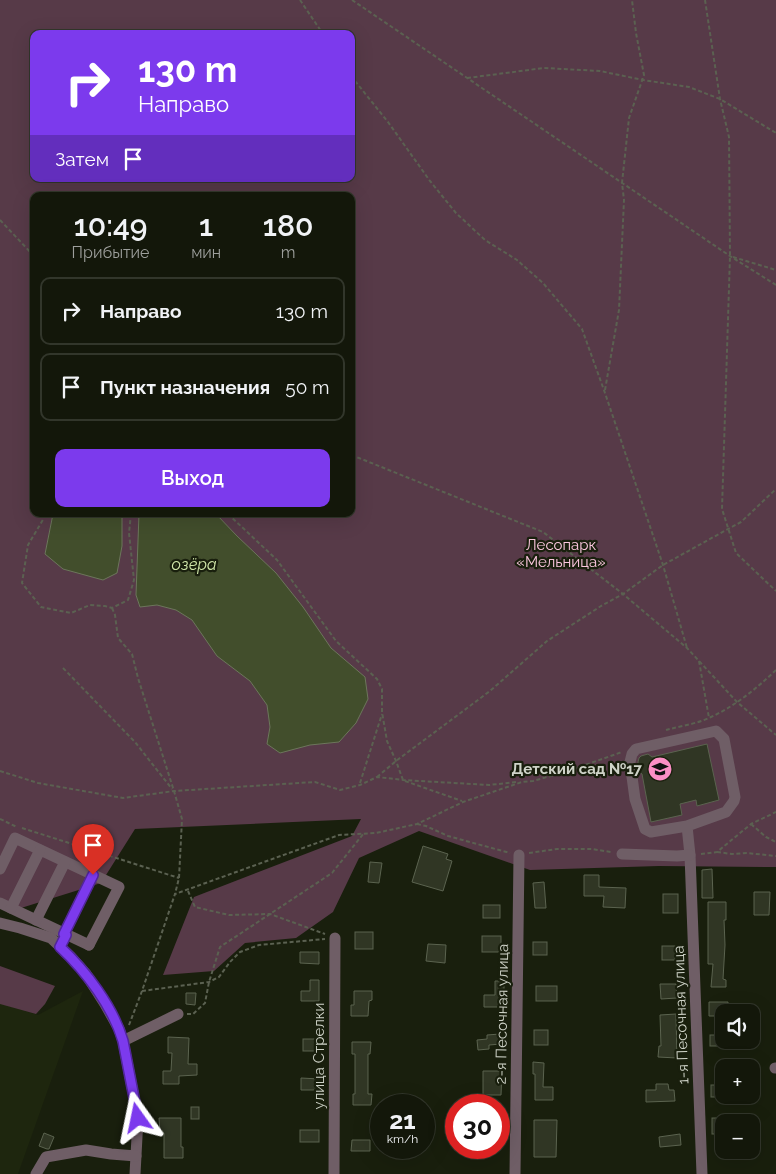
<!DOCTYPE html>
<html lang="ru">
<head>
<meta charset="utf-8">
<style>
  body { margin:0; font-family:Raleway,sans-serif; background:#202418; color:#f1f3f6; height:100vh; display:flex; flex-direction:column; font-size:19px; white-space:nowrap }
  * { box-sizing:border-box; margin:0 }
  p { font-size:16px; color:#9d9f9c }
  .icon { flex:none; width:28px; height:28px; fill:none; stroke:currentColor; stroke-width:2; stroke-linecap:round; stroke-linejoin:round }
  .map { position:relative; flex:1; overflow:hidden }
  .panel { position:absolute; left:30px; top:192px; width:325px; height:325px; display:flex; flex-direction:column; background:#13170a; border-radius:10px; box-shadow:0 5px 20px #0002,0 0 0 1px #32362b }
  .panel>* { flex:none }
  .guide { position:absolute; left:30px; top:30px; width:325px; height:152px; border-radius:10px; box-shadow:0 5px 20px #0002,0 0 0 1px #32362b; background:#7c3aed; color:#fff; overflow:hidden }
  .buttons { position:absolute; left:715px; top:1004px; display:grid; gap:10px }
  .buttons a { display:grid; place-items:center; width:45px; height:45px; border-radius:10px; background:#13170a; box-shadow:0 5px 20px #0002,0 0 0 1px #32362b; font-size:25px }
  .speed { position:absolute; left:370px; top:1094px; display:flex; gap:10px; font-size:25px; font-weight:700; text-align:center }
  .speed>* { display:grid; place-content:center; width:65px; height:65px; border-radius:50%; background:#13170a; box-shadow:0 5px 20px #0002,0 0 0 1px #32362b; line-height:1 }
  .speed small { font-size:12px; font-weight:400 }
  .speed .limit { border:8px solid #d22; background:#fff; color:#111 }
  .pin { position:absolute; display:grid; place-items:center; width:42px; height:42px; color:#fff; margin:-51px -21px; border-radius:50% 50% 50% 0; rotate:-45deg; box-shadow:0 0 5px #0007 }
  .pin .icon { rotate:45deg }
  .me { position:absolute; width:55px; margin:-28px; rotate:348deg; stroke-linejoin:round; filter:drop-shadow(0 0 4px #0008) }
  .turn { display:flex; align-items:center; gap:18px; height:105px; padding:0 25px; font-size:22px }
  .turn .icon { width:65px; height:65px; stroke-width:2.5 }
  .turn b { display:block; font-size:35px; line-height:42px }
  .then { display:flex; align-items:center; height:48px; padding:0 25px; background:#0003; gap:10px; font-size:19px }
  .eta { display:flex; justify-content:space-evenly; align-items:center; height:85px; text-align:center }
  .eta b { font-size:30px; font-weight:600; line-height:35px }
  .cta { display:flex; gap:10px; margin-top:auto; padding:10px 25px }
  .cta a { flex:1; height:58px; border-radius:10px; background:#7c3aed; color:#fff; font-size:20px; font-weight:600; line-height:58px; text-align:center }
  ul { padding:0; list-style:none }
  li { display:flex; align-items:center; gap:15px; height:68px; margin:0 10px 8px; padding:0 15px; border:2px solid #32362b; border-radius:10px }
  li div { flex:1 }
  li b { display:block; font-size:19px }
  li em { font-style:normal }
  .map>svg:first-child { display:block }
  .built { fill:#1e260e }
  .green { fill:#573a48; fill-rule:evenodd }
  .water { fill:#424e2c; stroke:#6c765b }
  .building { fill:#303624; stroke:#5b634f }
  .lines { fill:none; stroke-linecap:round; stroke-linejoin:round }
  .path { stroke:#5b6151; stroke-width:2; stroke-dasharray:4 2.5; stroke-linecap:butt }
  .minor { stroke:#6f5e66; stroke-width:11 }
  .route-casing { stroke:#51269a; stroke-width:12 }
  .route { stroke:#7c3aed; stroke-width:9 }
  .labels { text-anchor:middle; stroke-width:4.5; stroke-linejoin:round; paint-order:stroke }
  .park-label { font-size:15px; fill:#fcc7df; stroke:#191f0d }
  .poi-label { font-size:15px; font-weight:bold; fill:#cfd3c8; stroke:#191f0d; text-anchor:end }
  .street-label { font-size:15px; fill:#cfd3c8; stroke:#191f0d }
  .water-label { font-size:16px; font-style:italic; fill:#d1e7a9; stroke:#191f0d }
</style>
</head>
<body>
<div class="map">
<svg width="776" height="1174" viewBox="0 0 776 1174">
  <rect width="100%" height="100%" fill="#191f0d"/>
  <polygon class="built" points="83,991 18,1174 0,1174 0,1003 38,1015"/>
  <g class="green">
    <path d="M0 0H776V867L659 866 530 870 419 831 359 858 333 912 296 938 245 943 214 971 163 975 194 897 352 836 361 819 135 829 101 883 21 908 0 903ZM34 34H351V179H34ZM34 196H351V514H34Z"/>
    <polygon points="0,966 55,986 45,1004 36,1014 0,1004"/>
  </g>
  <g class="water">
    <polygon points="53,514 122,514 122,546 117,573 103,580 63,569 45,554"/>
    <polygon points="139,514 216,514 237,536 276,573 303,607 331,648 365,677 368,699 356,723 339,742 310,745 280,753 267,744 270,727 267,705 250,681 217,656 192,620 176,610 157,605 140,607 136,595"/>
  </g>
  <g class="building">
    <polygon points="707,744 719,800 697,806 696,800 680,804 682,815 651,822 642,774 639,772 638,762 639,758 641,756 648,754 652,757"/>
    <polygon points="423,846 448,854 446,859 452,861 443,891 412,882"/>
    <polygon points="370,862 382,863 379,883 368,882"/>
    <polygon points="712,869 713,898 702,898 702,870"/>
    <polygon points="584,875 599,875 599,887 626,888 625,908 603,907 604,896 584,896"/>
    <polygon points="544,882 546,908 535,908 533,883"/>
    <polygon points="754,892 770,892 769,915 754,915"/>
    <rect x="663" y="894" width="15" height="19"/>
    <polygon points="708,902 726,902 726,920 724,920 725,945 723,979 726,980 726,987 711,987 713,964 708,964"/>
    <rect x="483" y="905" width="17" height="13"/>
    <rect x="355" y="932" width="18" height="17"/>
    <rect x="482" y="936" width="19" height="16"/>
    <rect x="533" y="942" width="14" height="13"/>
    <polygon points="428,944 446,945 445,963 426,961"/>
    <rect x="662" y="946" width="13" height="14"/>
    <polygon points="300,952 319,952 319,964 300,963"/>
    <polygon points="310,980 319,980 319,1001 301,1001 301,991 310,991"/>
    <polygon points="495,981 504,981 504,1007 484,1007 484,995 495,995"/>
    <polygon points="660,984 676,984 677,998 661,999"/>
    <rect x="536" y="986" width="21" height="15"/>
    <polygon points="354,991 372,991 372,1000 369,1001 368,1016 351,1016 351,1005 354,1005"/>
    <polygon points="186,993 196,993 195,1005 186,1004"/>
    <polygon points="709,1002 728,1002 728,1012 724,1012 724,1016 709,1016"/>
    <polygon points="676,1014 677,1058 658,1057 659,1046 661,1046 660,1015"/>
    <rect x="534" y="1030" width="14" height="15"/>
    <polygon points="500,1034 501,1044 489,1045 489,1049 478,1050 477,1040 487,1039 487,1035"/>
    <rect x="710" y="1035" width="13" height="11"/>
    <polygon points="168,1037 189,1038 188,1064 197,1064 197,1075 179,1076 179,1084 163,1084 163,1071 171,1071 172,1053 168,1053"/>
    <rect x="303" y="1039" width="19" height="12"/>
    <polygon points="352,1042 371,1042 370,1054 368,1054 368,1094 372,1094 371,1105 353,1105 353,1094 355,1094 355,1054 352,1054"/>
    <polygon points="533,1062 544,1063 543,1087 553,1087 553,1100 535,1100 535,1074 533,1074"/>
    <polygon points="483,1071 502,1071 501,1095 483,1095"/>
    <polygon points="301,1078 320,1079 320,1090 301,1090"/>
    <polygon points="656,1084 668,1084 669,1090 674,1090 675,1101 646,1102 646,1090 656,1090"/>
    <rect x="711" y="1085" width="13" height="12"/>
    <rect x="191" y="1107" width="8" height="12"/>
    <polygon points="159,1118 181,1118 181,1147 183,1147 183,1158 164,1158 164,1133 160,1133"/>
    <rect x="712" y="1118" width="12" height="16"/>
    <polygon points="534,1120 557,1120 556,1157 534,1157"/>
    <rect x="300" y="1130" width="19" height="12"/>
    <polygon points="44,1133 54,1137 49,1149 47,1149 39,1146"/>
    <polygon points="680,1134 681,1145 660,1147 659,1137"/>
    <polygon points="352,1140 370,1140 370,1151 351,1151"/>
  </g>
  <g class="lines">
    <g class="path">
      <polyline points="300,0 323,34"/>
      <polyline points="352,0 730,256 776,285"/>
      <polyline points="705,0 720,99 729,137 730,256 722,509 736,553 776,591"/>
      <polyline points="351,76 388,122 430,181 456,213 485,240 517,260 543,283 582,329 605,393 663,565 687,648"/>
      <polyline points="467,78 544,68 600,71 643,80 689,87 720,99 776,133"/>
      <polyline points="0,220 34,256"/>
      <polyline points="733,257 776,270"/>
      <polyline points="605,390 619,310 624,200 622,183 629,118 644,75 636,33 632,0"/>
      <polyline points="351,456 359,458 543,532 623,594 687,648 737,702 776,735"/>
      <polyline points="45,514 44,518 28,545 22,583 41,607 71,613 90,605 105,606 112,608 128,600 134,580 129,533 131,514"/>
      <polyline points="228,514 277,560 336,641 377,679 382,689 382,712 387,741 396,761 403,780"/>
      <polyline points="112,608 115,615 118,638 132,654 138,678 174,791 182,819 179,878 175,894"/>
      <polyline points="699,661 709,718"/>
      <polyline points="63,668 135,742 172,789"/>
      <path d="M666 730C680 726 697 724 711 717 735 706 756 689 776 670"/>
      <polyline points="0,771 38,783 123,798 174,791 315,782 340,790 360,785 377,777 403,780 489,785 517,782"/>
      <polyline points="377,777 396,761 490,691 547,641 601,606 623,594 663,565 728,529 741,522 776,489"/>
      <polyline points="405,781 462,801"/>
      <polyline points="360,783 382,714"/>
      <polyline points="0,819 17,827"/>
      <polyline points="417,824 426,826 448,836 510,853"/>
      <polyline points="751,824 766,837 776,842"/>
      <polyline points="22,828 179,878"/>
      <polyline points="717,852 732,854 747,853 776,856"/>
      <polyline points="529,853 557,849 592,849 611,852"/>
      <polyline points="701,854 717,852 751,824 776,812"/>
      <polyline points="188,891 195,907 229,915 270,914 325,934"/>
      <polyline points="142,991 209,982 219,977 230,962 240,952 259,945 325,939"/>
      <polyline points="187,1014 193,1014 205,1003 209,982 220,947 332,873 364,833"/>
      <polyline points="129,1025 142,991 175,894 339,835 376,833 417,824 463,802 522,782 533,781 568,771 622,752"/>
    </g>
    <g class="minor">
      <polyline points="687,826 726,812 734,801 735,797 724,739 716,731 636,749 632,754 630,762 635,799 645,829 651,832 687,826 690,855 702,1174"/>
      <polyline points="622,854 677,856 690,855"/>
      <polyline points="0,869 15,838 119,887 89,945"/>
      <polyline points="0,903 89,945"/>
      <polyline points="11,908 40,850"/>
      <polyline points="36,920 65,862"/>
      <polyline points="0,923 20,928 51,938 70,956 86,974 105,1004 119,1029 123,1041 138,1118 135,1174"/>
      <polyline points="64,934 93,875"/>
      <polyline points="123,1041 178,1014"/>
      <polyline points="775,1068 776,1068"/>
      <polyline points="36,1174 46,1157 86,1150 111,1154 136,1156"/>
      <polyline points="334,1174 335,938"/>
      <polyline points="515,1174 519,855"/>
    </g>
  </g>
  <g class="lines">
    <defs>
      <path id="route" d="M93 875 64 934 66 935 60 947C86 971 113 1007 123 1041L138 1118"/>
    </defs>
    <use href="#route" class="route-casing"/>
    <use href="#route" class="route"/>
  </g>
  <defs>
    <symbol id="school-disc" viewBox="-11 -11 22 22"><circle r="9.5" fill="#fb8fc5" stroke="#191f0d"/><path d="M0-5L7-2L0 1L-7-2ZM-4 1L0 2.5L4 1V4Q0 6-4 4Z" fill="#111"/></symbol>
  </defs>
  <g fill-rule="evenodd">
    <use href="#school-disc" x="646" y="755" width="28" height="28"/>
  </g>
  <g class="labels">
    <g class="park-label">
      <text x="561" y="550">Лесопарк<tspan x="561" dy="17">«Мельница»</tspan></text>
    </g>
    <g class="poi-label">
      <text x="642" y="774">Детский сад №17</text>
    </g>
    <g class="street-label">
      <text transform="translate(502 1014) rotate(-89)" y="5">2-я Песочная улица</text>
      <text transform="translate(681 1015) rotate(-92)" y="5">1-я Песочная улица</text>
      <text transform="translate(319 1056) rotate(-90)" y="5">улица Стрелки</text>
    </g>
    <g class="water-label">
      <text x="194" y="570">озёра</text>
    </g>
  </g>
</svg>
<div class="buttons">
<a><svg class="icon" aria-label="sound" viewBox="0 0 24 24"><path d="M4 9h4l5-4v14l-5-4H4zM17 9q2 3 0 6"/></svg></a>
<a>+</a>
<a>−</a>
</div>
<div class="speed"><div>21<small>km/h</small></div><div class="limit">30</div></div>
<div class="pin" style="left:93px;top:875px;background:#d93025"><svg class="icon" aria-label="arrive" viewBox="0 0 24 24"><path d="M6 21V4h12l-3 4 3 4H6"/></svg></div>
<svg class="me" style="left:138px;top:1118px" viewBox="-20 -20 40 40"><path d="M0-17L14 15 0 8-14 15z" fill="#7c3aed" stroke="#fff" stroke-width="4"/></svg>
<div class="guide">
<div class="turn"><svg class="icon" aria-label="right" viewBox="0 0 24 24"><path d="M7 20v-9h11M14 6l5 5-5 5"/></svg><div><b>130 m</b>Направо</div></div>
<div class="then">Затем<svg class="icon" aria-label="arrive" viewBox="0 0 24 24"><path d="M6 21V4h12l-3 4 3 4H6"/></svg></div>
</div>
<section class="panel">
<div class="eta">
<div><b>10:49</b><p>Прибытие</p></div>
<div><b>1</b><p>мин</p></div>
<div><b>180</b><p>m</p></div>
</div>
<ul>
<li><svg class="icon" aria-label="right" viewBox="0 0 24 24"><path d="M7 20v-9h11M14 6l5 5-5 5"/></svg><div><b>Направо</b></div><em>130 m</em></li>
<li><svg class="icon" aria-label="arrive" viewBox="0 0 24 24"><path d="M6 21V4h12l-3 4 3 4H6"/></svg><div><b>Пункт назначения</b></div><em>50 m</em></li>
</ul>
<div class="cta"><a>Выход</a></div>
</section>
</div>
</body>
</html>
